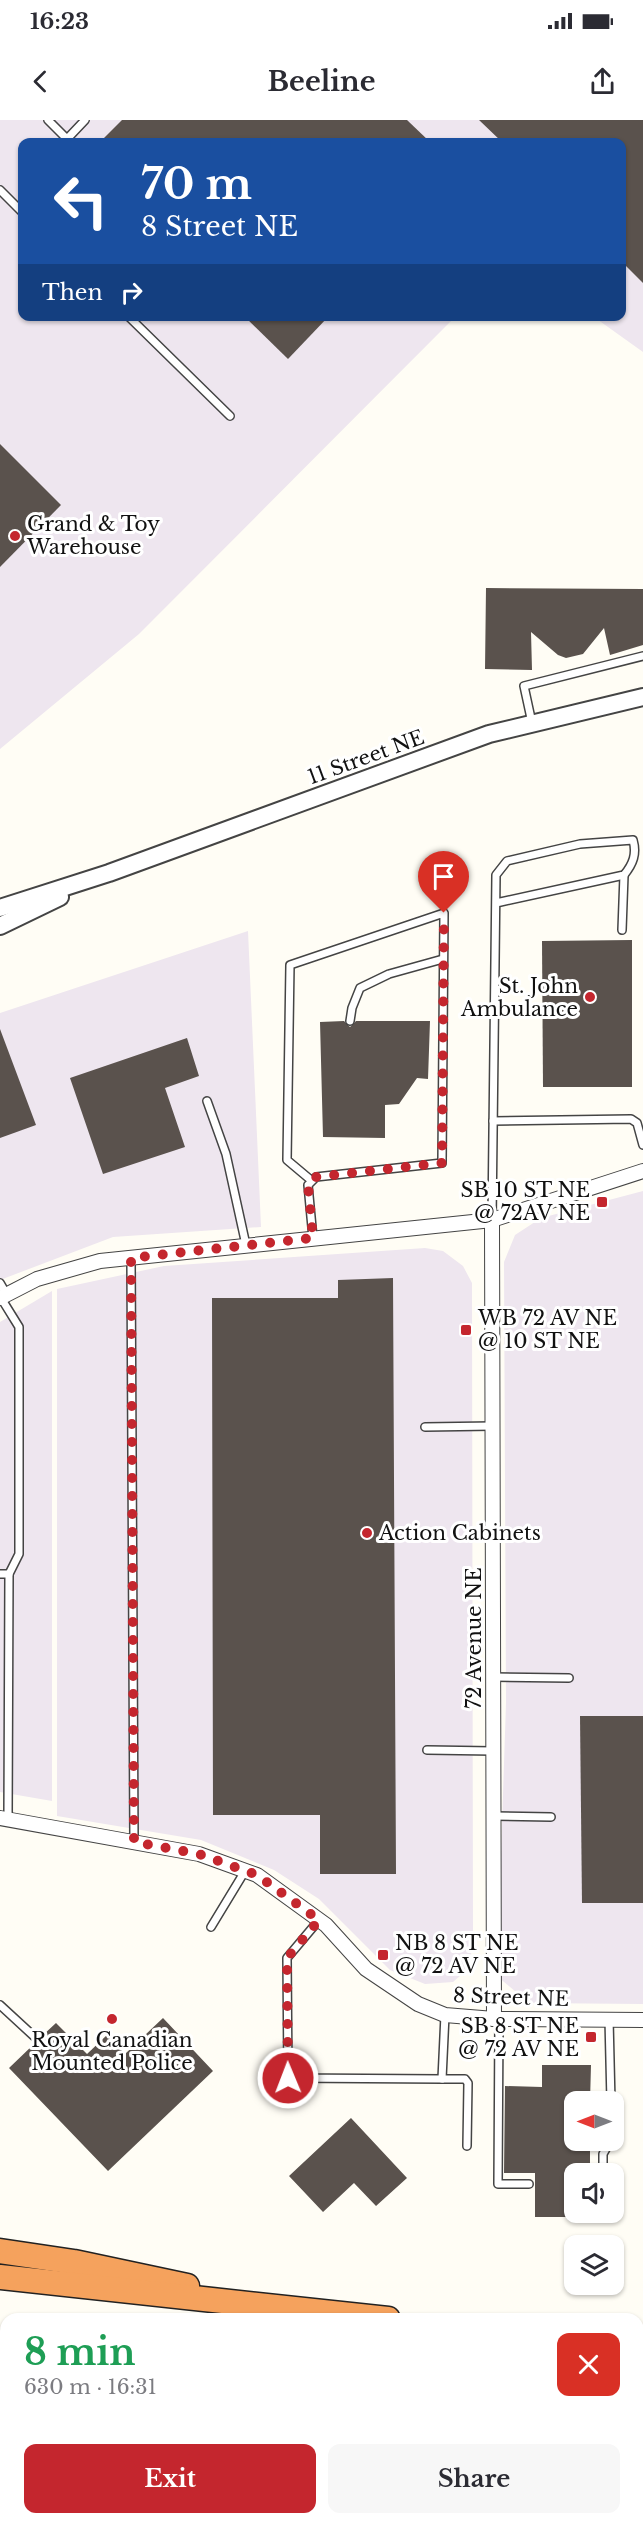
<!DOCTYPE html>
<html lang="en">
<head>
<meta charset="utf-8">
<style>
  body { margin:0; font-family:"Libre Baskerville",serif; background:#f7f7f7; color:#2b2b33; height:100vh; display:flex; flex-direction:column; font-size:22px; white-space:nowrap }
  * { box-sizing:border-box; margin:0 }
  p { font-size:20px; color:#7c7c81 }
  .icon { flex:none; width:33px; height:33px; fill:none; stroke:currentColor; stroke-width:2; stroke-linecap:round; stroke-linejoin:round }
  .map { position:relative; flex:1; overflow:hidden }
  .sheet { position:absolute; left:0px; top:2193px; width:644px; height:212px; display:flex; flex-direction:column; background:#fff; border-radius:18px 18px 0 0; box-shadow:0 2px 4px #0004 }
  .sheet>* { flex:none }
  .banner { position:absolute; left:18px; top:18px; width:608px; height:183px; border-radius:12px; box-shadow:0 2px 4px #0004; background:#1a4fa0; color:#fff; overflow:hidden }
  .needle { width:39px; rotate:270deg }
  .tools { position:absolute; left:564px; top:1971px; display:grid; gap:12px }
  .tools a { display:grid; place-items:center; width:60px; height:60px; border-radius:12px; background:#fff; box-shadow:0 2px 4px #0004; font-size:30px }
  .pin { position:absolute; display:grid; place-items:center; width:51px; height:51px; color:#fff; margin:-62px -26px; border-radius:50% 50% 50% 0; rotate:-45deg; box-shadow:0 0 6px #0007 }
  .pin .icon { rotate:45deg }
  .me { position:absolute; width:66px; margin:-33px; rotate:359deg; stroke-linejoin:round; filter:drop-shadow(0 0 4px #0008) }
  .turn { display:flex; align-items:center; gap:21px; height:126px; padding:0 24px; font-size:27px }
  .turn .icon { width:78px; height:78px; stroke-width:2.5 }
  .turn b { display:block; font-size:42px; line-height:51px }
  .then { display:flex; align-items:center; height:57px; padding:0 24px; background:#0003; gap:12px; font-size:22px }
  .round { display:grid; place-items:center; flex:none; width:63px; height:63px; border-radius:12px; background:#f7f7f7 }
  .headline { display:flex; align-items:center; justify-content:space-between; height:102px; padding:0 24px }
  h1 { font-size:36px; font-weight:800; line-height:45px; color:#1e9e55 }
  .action { display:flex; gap:12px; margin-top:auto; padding:12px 24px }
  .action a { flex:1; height:69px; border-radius:12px; background:#c4262e; color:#fff; font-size:24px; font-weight:800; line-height:69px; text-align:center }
  .action a+a { background:#f7f7f7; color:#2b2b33 }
  .status { display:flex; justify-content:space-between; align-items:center; height:42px; padding:0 30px; background:#fff; direction:ltr }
  .status svg { height:16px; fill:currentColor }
  header { display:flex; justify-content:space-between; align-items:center; height:78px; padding:0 24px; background:#fff; font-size:27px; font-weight:800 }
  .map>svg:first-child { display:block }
  .industrial { fill:#eee6ef }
  .water { fill:#b9e0f7; stroke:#3f96cf; stroke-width:1.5 }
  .building { fill:#5a524d }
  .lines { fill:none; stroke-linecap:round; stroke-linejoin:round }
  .service-casing { stroke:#444; stroke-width:10 }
  .minor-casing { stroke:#444; stroke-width:16 }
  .tertiary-casing { stroke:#444; stroke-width:20 }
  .motorway-casing { stroke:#222; stroke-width:27 }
  .service { stroke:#fff; stroke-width:7 }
  .minor { stroke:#fff; stroke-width:14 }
  .tertiary { stroke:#fff; stroke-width:16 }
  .motorway { stroke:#f5a25d; stroke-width:24 }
  .route { stroke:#c4262e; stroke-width:10; stroke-dasharray:0 18 }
  .poi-dot { fill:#c4262e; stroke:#fff; stroke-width:2 }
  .labels { text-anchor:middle; stroke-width:6; stroke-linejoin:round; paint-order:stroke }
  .poi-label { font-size:20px; fill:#111; stroke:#fff; text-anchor:start }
  .street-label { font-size:20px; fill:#111; stroke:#fff }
</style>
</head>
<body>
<div class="status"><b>16:23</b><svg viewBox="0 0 49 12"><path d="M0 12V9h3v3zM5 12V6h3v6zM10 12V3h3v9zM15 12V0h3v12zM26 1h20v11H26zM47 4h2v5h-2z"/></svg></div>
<header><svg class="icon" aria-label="back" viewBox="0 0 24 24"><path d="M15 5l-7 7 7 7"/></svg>Beeline<svg class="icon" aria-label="share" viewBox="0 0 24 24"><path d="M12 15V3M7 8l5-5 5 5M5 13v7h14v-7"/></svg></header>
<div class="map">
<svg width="643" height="2404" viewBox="0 0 643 2404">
  <rect width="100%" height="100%" fill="#fffdf5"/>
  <g class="industrial">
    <polygon points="0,0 643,0 643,232 594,197 621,196 621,22 22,22 22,196 455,197 139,514 0,629"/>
    <polygon points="248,811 261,1107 113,1117 0,1160 0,893"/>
    <polygon points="643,1071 643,1884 529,1883 497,1856 506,1583 504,1142 515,1115 541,1098"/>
    <polygon points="425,1128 443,1131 463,1146 472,1163 473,1825 468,1849 453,1862 425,1864 390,1850 319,1779 274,1750 201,1720 57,1696 57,1169 164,1146"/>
    <polygon points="52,1171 52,1681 0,1672 0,1202"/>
  </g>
  <path class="water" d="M467 2398 493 2399C479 2404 462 2404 450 2400L437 2404 409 2401 389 2404 330 2401 327 2399Z"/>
  <g class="building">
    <polygon points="122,0 407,0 430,22 100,22"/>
    <polygon points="479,0 643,0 643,163 621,141 621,22 502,22"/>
    <polygon points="244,196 329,196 288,239"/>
    <polygon points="0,324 61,385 0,447"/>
    <polygon points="486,468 643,469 643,525 610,535 604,508 583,534 566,538 558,535 531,512 532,550 485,549"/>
    <polygon points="632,820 632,967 543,967 542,821"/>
    <polygon points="344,901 350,907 356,901 430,901 428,959 417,958 399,984 385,985 385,1018 323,1017 320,902"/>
    <polygon points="0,909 36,1005 0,1018"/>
    <polygon points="187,918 199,956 165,968 185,1027 103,1054 70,958"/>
    <polygon points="393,1158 396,1754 320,1754 320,1695 213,1695 212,1178 338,1178 338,1160"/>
    <polygon points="580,1596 643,1596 643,1783 582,1783"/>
    <polygon points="163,1898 213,1951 108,2051 9,1948 34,1924 42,1924 42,1916 56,1903 87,1934 107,1915 125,1934"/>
    <polygon points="542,1945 591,1945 590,1982 574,1982 574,2020 590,2020 590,2054 574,2054 574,2097 535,2097 535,2053 504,2053 505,1966 542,1967"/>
    <polygon points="351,1998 407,2058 376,2086 354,2063 323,2092 289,2056"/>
  </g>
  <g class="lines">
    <defs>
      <g id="service">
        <polyline points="48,0 67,19 85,0"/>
        <polyline points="0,70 22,92"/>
        <polyline points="128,196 230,296"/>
        <polyline points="532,603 524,566 643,536"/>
        <polyline points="622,810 624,755"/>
        <polyline points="350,901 352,888 360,868 389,854 443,839"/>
        <polyline points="207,981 226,1034 246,1125"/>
        <polyline points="493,1001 631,999 637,1003 643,1025"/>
        <polyline points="312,1061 287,1040 290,845 444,793 442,1043 316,1057 308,1065 313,1118"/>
        <path d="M492 1100 496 755 507 741 580 724 633 720C637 734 633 744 624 755L496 783"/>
        <polyline points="131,1138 134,1722"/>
        <polyline points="0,1163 7,1175"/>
        <polyline points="1,1178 19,1207 19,1434 9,1454 8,1699"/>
        <polyline points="425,1307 493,1306"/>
        <polyline points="0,1454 9,1454"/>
        <polyline points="493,1557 569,1558"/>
        <polyline points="427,1630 493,1631"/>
        <polyline points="494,1696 551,1697"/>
        <polyline points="319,1800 287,1838 288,1958 442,1959 445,1895"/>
        <polyline points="211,1807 245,1751"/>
        <polyline points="0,1885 38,1920"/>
        <polyline points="499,1899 498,2064 529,2064"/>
        <polyline points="609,1899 611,1982"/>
        <polyline points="442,1959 465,1959 468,1963 467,2026"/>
        <polyline points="603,2054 603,2034 611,2020"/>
      </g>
      <g id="minor">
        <polyline points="492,1100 494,1899"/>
        <polyline points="0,1178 37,1159 100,1141 492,1100 643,1051"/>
        <polyline points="0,1698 199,1734 257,1755 326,1805 366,1849 418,1884 445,1895 494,1899 643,1900"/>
      </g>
      <g id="tertiary">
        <polyline points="0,788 109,753 489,614 643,577"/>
        <polyline points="0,806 60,777"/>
      </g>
      <g id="motorway">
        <polyline points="0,2131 74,2142 187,2166"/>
        <polyline points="0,2157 388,2199"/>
        <polyline points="638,2225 643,2226"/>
        <polyline points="0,2235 6,2236"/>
        <polyline points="638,2300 643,2300"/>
      </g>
    </defs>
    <use href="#service" class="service-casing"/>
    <use href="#minor" class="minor-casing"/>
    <use href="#tertiary" class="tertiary-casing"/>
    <use href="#motorway" class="motorway-casing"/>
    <use href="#service" class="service"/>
    <use href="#minor" class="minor"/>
    <use href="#tertiary" class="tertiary"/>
    <use href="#motorway" class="motorway"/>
  </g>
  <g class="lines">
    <polyline class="route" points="288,1958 287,1838 319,1800 257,1755 199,1734 134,1722 131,1138 313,1118 308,1065 316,1057 442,1043 444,793"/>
  </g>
  <g class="poi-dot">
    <circle cx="15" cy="416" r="6"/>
    <circle cx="590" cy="877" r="6"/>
    <rect x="596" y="1076" width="12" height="12" rx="3"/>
    <rect x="460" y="1204" width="12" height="12" rx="3"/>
    <circle cx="367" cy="1413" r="6"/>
    <rect x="377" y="1829" width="12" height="12" rx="3"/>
    <circle cx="112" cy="1899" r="6"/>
    <rect x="585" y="1911" width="12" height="12" rx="3"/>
  </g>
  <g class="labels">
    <g class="poi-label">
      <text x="27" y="411">Grand &amp; Toy<tspan x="27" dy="23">Warehouse</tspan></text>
      <text x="578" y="873" text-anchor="end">St. John<tspan x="578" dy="23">Ambulance</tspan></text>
      <text x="590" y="1077" text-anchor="end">SB 10 ST NE<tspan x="590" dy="23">@ 72AV NE</tspan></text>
      <text x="478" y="1205">WB 72 AV NE<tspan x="478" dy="23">@ 10 ST NE</tspan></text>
      <text x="379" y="1420">Action Cabinets</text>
      <text x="395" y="1830">NB 8 ST NE<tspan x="395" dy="23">@ 72 AV NE</tspan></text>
      <text x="579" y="1913" text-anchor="end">SB 8 ST NE<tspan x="579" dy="23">@ 72 AV NE</tspan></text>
      <text x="112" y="1927" text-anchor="middle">Royal Canadian<tspan x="112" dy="23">Mounted Police</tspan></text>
    </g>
    <g class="street-label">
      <text transform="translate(366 637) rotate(-20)" y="7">11 Street NE</text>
      <text transform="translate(474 1518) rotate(-90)" y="7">72 Avenue NE</text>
      <text transform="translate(511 1877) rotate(2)" y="7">8 Street NE</text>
    </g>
  </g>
</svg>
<div class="tools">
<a><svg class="needle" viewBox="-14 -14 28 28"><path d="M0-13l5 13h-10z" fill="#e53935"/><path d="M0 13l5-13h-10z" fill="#7c7c81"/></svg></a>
<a><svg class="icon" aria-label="sound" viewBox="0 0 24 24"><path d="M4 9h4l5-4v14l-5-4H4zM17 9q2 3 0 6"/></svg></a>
<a><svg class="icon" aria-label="layers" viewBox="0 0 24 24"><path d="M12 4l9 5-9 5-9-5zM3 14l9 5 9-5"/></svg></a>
</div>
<div class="pin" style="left:444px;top:793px;background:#d93025"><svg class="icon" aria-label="arrive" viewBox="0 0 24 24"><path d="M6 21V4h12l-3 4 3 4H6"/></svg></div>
<svg class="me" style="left:288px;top:1958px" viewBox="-20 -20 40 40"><circle r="17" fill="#c4262e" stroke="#fff" stroke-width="3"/><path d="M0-11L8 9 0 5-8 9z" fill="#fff"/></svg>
<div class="banner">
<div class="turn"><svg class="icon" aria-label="left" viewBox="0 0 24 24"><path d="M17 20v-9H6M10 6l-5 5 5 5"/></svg><div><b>70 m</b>8 Street NE</div></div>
<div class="then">Then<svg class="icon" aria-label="right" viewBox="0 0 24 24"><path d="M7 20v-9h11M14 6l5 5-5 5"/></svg></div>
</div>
<section class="sheet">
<div class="headline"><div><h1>8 min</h1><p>630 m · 16:31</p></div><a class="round" style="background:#d93025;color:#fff"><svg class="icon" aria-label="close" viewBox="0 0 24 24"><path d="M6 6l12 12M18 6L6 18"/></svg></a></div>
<div class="action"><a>Exit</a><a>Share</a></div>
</section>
</div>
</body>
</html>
